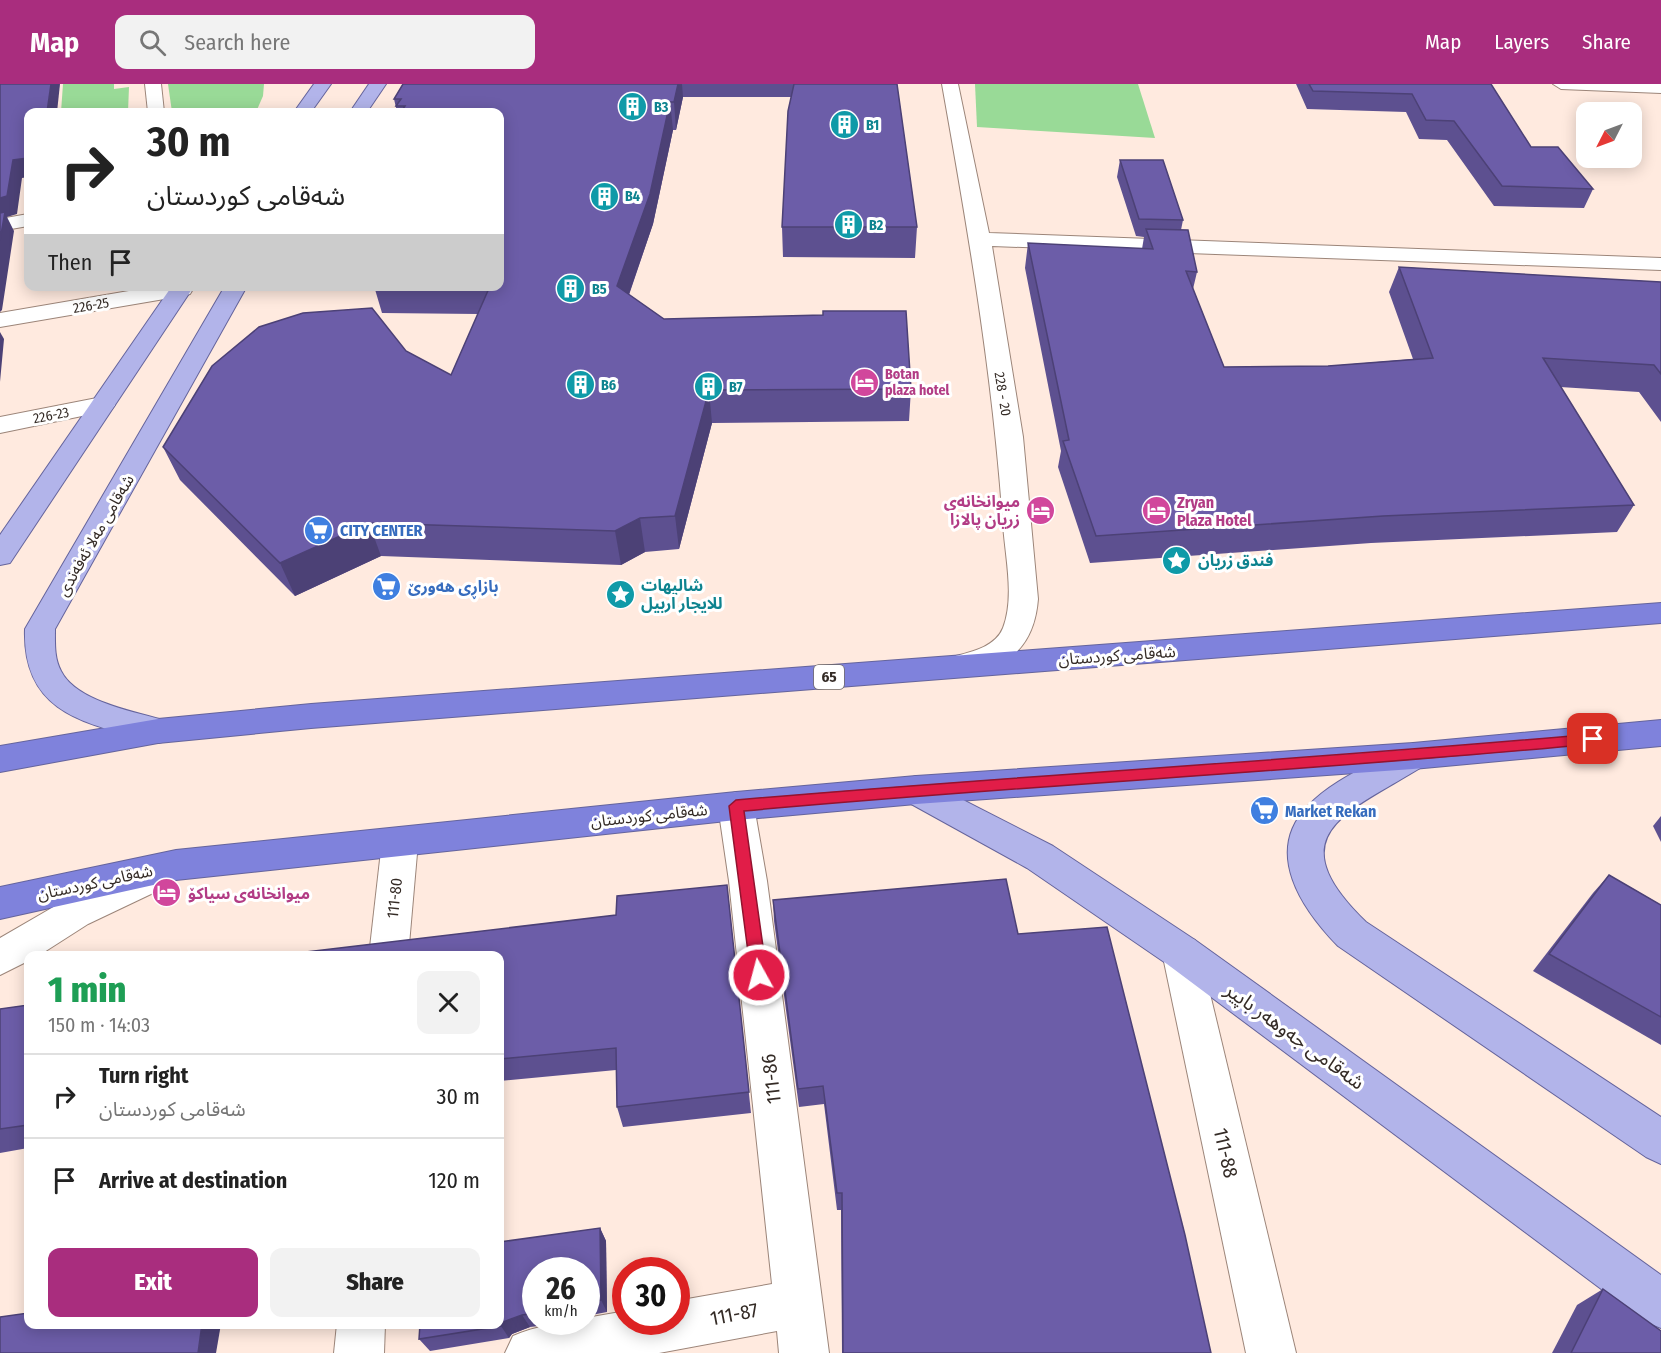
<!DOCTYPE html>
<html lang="en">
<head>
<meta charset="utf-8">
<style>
  body { margin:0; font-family:"Fira Sans Condensed","Noto Sans Arabic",sans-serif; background:#f2f2f2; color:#222; height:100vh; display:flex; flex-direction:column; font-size:22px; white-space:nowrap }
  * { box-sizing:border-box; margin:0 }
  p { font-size:20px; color:#767676 }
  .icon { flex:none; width:33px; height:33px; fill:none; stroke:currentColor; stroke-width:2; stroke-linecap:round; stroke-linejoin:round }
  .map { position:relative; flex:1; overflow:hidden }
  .drawer { position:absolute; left:24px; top:867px; width:480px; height:378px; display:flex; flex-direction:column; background:#fff; border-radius:12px; box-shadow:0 3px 15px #0003 }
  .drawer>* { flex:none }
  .hud { position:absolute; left:24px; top:24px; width:480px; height:183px; border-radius:12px; box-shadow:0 3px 15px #0003; background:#fff; color:#222; overflow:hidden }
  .needle { width:39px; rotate:228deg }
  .controls { position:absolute; left:1576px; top:18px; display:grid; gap:12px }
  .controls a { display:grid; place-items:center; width:66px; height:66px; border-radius:12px; background:#fff; box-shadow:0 3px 15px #0003; font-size:30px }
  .speed { position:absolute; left:522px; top:1173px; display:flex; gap:12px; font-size:30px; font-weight:700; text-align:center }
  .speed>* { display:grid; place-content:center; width:78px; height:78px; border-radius:50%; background:#fff; box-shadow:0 3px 15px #0003; line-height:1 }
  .speed small { font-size:15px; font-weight:400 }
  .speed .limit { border:9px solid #d22; background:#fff; color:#111 }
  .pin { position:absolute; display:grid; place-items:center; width:51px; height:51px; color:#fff; margin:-26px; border-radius:12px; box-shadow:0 3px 9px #0006 }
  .me { position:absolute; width:66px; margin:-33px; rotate:353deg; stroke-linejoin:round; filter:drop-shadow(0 0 4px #0008) }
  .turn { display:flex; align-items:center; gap:21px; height:126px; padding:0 24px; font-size:27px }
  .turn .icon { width:78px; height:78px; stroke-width:2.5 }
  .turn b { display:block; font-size:42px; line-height:51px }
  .then { display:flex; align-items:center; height:57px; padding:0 24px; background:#0003; gap:12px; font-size:22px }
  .round { display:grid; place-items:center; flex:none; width:63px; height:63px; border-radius:12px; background:#f2f2f2 }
  .summary { display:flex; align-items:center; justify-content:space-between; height:102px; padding:0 24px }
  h1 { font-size:36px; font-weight:800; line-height:45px; color:#1e9e55 }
  .primary-button { display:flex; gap:12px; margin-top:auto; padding:12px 24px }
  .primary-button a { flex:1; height:69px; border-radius:12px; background:#a92d7e; color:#fff; font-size:24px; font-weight:800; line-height:69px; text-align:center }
  .primary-button a+a { background:#f2f2f2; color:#222 }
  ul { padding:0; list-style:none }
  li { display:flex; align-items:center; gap:18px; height:84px; padding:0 24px; border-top:2px solid #e0e0e0 }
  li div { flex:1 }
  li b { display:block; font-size:22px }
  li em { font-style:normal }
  header { display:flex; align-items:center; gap:36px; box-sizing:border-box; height:84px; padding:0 30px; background:#a92d7e; color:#fff }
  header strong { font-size:28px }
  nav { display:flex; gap:33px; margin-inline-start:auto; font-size:21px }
  .search { width:420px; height:54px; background:#f2f2f2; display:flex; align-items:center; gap:15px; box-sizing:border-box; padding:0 21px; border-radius:12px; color:#767676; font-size:22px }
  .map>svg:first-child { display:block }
  .green { fill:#99da97 }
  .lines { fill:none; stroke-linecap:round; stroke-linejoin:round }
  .minor-casing { stroke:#9c8579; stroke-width:2 }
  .major-casing { stroke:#65649c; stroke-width:2 }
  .highway-casing { stroke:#65649c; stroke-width:2 }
  .minor { fill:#fff; fill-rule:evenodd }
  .major { fill:#b2b4ea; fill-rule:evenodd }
  .highway { fill:#7f82dc; fill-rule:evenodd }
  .wall { fill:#5d5090 }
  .shaded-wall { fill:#4c4176 }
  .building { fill:#6c5da8; stroke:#4c4176; stroke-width:1.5 }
  .route { fill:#e11d48; stroke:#92132f; stroke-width:1.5 }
  .labels { text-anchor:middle; stroke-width:6; stroke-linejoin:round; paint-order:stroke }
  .far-culture-label { font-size:14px; font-weight:bold; fill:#0d838f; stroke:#fff; text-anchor:start }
  .far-street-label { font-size:14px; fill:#342b26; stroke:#fff }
  .far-hotel-label { font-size:14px; font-weight:bold; fill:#b23c85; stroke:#fff; text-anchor:start }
  .shield { fill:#fff; stroke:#716b67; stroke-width:1.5 }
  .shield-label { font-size:15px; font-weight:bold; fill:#342b26 }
  .hotel-label { font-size:16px; font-weight:bold; fill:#b23c85; stroke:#fff; text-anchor:start }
  .shop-label { font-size:16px; font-weight:bold; fill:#366cbe; stroke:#fff; text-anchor:start }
  .street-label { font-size:16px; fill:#342b26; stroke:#fff }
  .culture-label { font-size:16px; font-weight:bold; fill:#0d838f; stroke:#fff; text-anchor:start }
  .near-street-label { font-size:20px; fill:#342b26; stroke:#fff }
</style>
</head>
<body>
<header>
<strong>Map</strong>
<div class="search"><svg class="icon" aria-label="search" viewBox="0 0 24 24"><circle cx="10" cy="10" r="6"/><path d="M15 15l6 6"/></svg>Search here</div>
<nav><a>Map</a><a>Layers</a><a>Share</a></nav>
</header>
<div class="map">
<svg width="1661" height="1269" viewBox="0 0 1661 1269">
  <rect width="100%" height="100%" fill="#ffeadf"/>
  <g class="green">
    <polygon points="63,0 114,0 114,5 129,3 128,28 61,28"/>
    <polygon points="168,0 264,0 263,12 256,28 172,28"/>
    <polygon points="975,0 1138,0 1155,54 977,43"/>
  </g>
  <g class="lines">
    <defs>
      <g id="minor">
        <polygon points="145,0 161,0 164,28 148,28"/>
        <path d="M942 0H958L989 149 1661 174V186L992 162 1023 353 1038 515C1035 553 1018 576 982 588 968 592 958 595 945 591L940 583 945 575C964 569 994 566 1003 544 1015 513 1005 472 1003 440 993 292 968 146 942 0Z"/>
        <polygon points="1553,0 1661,0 1661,9 1561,5"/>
        <polygon points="28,130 28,142 0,147 0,135"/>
        <polygon points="158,202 191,202 193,205 190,210 182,212 0,243 0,229"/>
        <polygon points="102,313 111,316 115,321 111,326 0,349 0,333"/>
        <path d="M736 708 748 712 754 722 767 797 829 1269H779L777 1247 659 1269H505L513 1252C536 1242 561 1238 586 1238V1234L626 1227V1238H676V1217L772 1200 729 797 718 722 724 712Z"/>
        <polygon points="400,743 413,748 418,758 408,872 369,872 382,758 387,748"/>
        <polygon points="157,775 170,779 175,790 170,801 88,840 38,872 28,872 28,877 0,891 0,854 62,818"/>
        <polygon points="1181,851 1195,856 1200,868 1296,1269 1246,1269 1162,868 1167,856"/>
        <polygon points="337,1240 385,1240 384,1269 334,1269"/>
      </g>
      <g id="major">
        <polygon points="314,0 331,0 311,28 294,28"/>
        <polygon points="369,0 386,0 367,28 350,28"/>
        <polygon points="172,202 194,202 10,479 0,481 0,451"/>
        <path d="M225 202H247L55 545C55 559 54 574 61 587 77 619 138 628 170 638L175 647 170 656 158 659C90 640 22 632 25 545Z"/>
        <path d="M1413 659 1425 663 1430 672 1425 681C1350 728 1274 749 1366 838L1661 1033V1080L1646 1073 1338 862C1302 825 1263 768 1308 722 1332 696 1371 681 1401 663Z"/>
        <polygon points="916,692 1053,762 1195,856 1661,1191 1661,1244 1644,1237 1167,880 1027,784 904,716 899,706 904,696"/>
      </g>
      <g id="highway">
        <polygon points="1661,519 1661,539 311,644 158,659 0,688 0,662 158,635 311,620"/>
        <polygon points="1661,636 1661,662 1413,685 916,720 736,736 176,796 0,835 0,803 176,766 736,708 916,692 1413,659"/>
      </g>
    </defs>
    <use href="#minor" class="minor-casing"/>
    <use href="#major" class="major-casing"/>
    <use href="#highway" class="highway-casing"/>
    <use href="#minor" class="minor"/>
    <use href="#major" class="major"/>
    <use href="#highway" class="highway"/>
  </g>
  <g class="wall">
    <polygon points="403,0 897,0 917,143 915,174 783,173 782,143 791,13 683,13 676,46 673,46 653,140 629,211 664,235 911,305 909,337 712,339 679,465 645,468 621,481 381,472 295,512 180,396 163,363 406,267 451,291 478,230 382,229 374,202 500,202 500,28 397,28 394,15"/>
    <polygon points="1296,0 1491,0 1531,63 1593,105 1584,124 1494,122 1447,56 1419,55 1406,28 1307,25"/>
    <polygon points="1120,76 1183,136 1181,146 1197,188 1193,205 1224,283 1328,282 1413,275 1389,208 1399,183 1661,198 1661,338 1639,308 1560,303 1634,421 1617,448 1371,459 1090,479 1058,383 1061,367 1025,184 1028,159 1142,165 1144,153 1136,152 1117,93"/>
    <polygon points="1661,732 1661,758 1653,742"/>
    <polygon points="1609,791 1661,821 1661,961 1533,887 1593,809"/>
    <polygon points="727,801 751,1029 623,1043 617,1023 616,986 500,997 500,872 616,831"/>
    <polygon points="773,816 1018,850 1211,1269 842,1269 841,1126 837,1126 824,1020 799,1023 774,837"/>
    <polygon points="28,921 28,1064 0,1069 0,925"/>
    <polygon points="600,1144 606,1157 607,1228 586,1232 586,1186 536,1186 536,1238 572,1238 530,1243 512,1250 509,1254 430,1267 419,1255"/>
    <polygon points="1603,1205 1661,1269 1552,1269 1577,1221"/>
  </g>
  <g class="shaded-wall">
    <polygon points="51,0 60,0 57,28 47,28"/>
    <polygon points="678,0 682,0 683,13 676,46 674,18"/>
    <polygon points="670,18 673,46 653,140 621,233 617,202"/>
    <polygon points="28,74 28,93 22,94 17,130 7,133 14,147 2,226 0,228 0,114 13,76"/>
    <polygon points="0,248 4,255 0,298"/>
    <polygon points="709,306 712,339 679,465 675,432"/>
    <polygon points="640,434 645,468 621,481 615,447"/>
    <polygon points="369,439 381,472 295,512 280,479"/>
    <polygon points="600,1144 606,1157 607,1228 601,1216"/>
    <polygon points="522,1231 530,1243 512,1250 509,1254 501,1242 503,1238"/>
    <polygon points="202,1240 221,1240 216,1269 198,1269"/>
  </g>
  <g class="building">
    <polygon points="0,0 51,0 47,28 28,28 28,74 13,76 7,112 0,114"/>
    <polygon points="403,0 678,0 674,18 670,18 650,110 617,202 664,235 823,231 823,227 906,227 911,305 709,306 675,432 640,434 615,447 369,439 280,479 163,363 212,282 259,243 303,229 372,224 406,267 451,291 490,202 500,202 500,28 401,28 405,22 396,22 401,15 394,15"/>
    <polygon points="794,0 897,0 917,143 782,143 788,27"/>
    <polygon points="1309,0 1491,0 1531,63 1558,63 1593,105 1502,102 1454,37 1426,36 1412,10 1313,7"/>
    <polygon points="1120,76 1163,76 1183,136 1139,135"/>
    <polygon points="5,128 0,156 0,129"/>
    <polygon points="1146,145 1188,146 1197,188 1186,187 1224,283 1328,282 1433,274 1399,183 1661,198 1661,290 1654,281 1543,274 1634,421 1383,432 1096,452 1063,357 1069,356 1028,159 1153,165"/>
    <polygon points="1609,791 1661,821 1661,933 1549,870"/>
    <polygon points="1006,795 1018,850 1107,843 1185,1151 1211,1269 843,1269 842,1109 837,1109 823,1002 798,1005 773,816"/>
    <polygon points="727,801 749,1008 617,1023 616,964 500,975 500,872 272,872 616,831 617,812"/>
    <polygon points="28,921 28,1041 0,1045 0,925"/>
    <polygon points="600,1144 601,1216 586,1218 586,1186 536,1186 536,1229 522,1231 503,1238 501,1242 419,1255 420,1240 500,1240 500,1158"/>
    <polygon points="1603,1205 1661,1247 1661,1269 1571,1269"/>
    <polygon points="28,1229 28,1240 202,1240 198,1269 0,1269 0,1233"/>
  </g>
  <path class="route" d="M1593 650 1600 655 1593 660C1311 687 1027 701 744 727L767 891 765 896 759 898 753 896 751 891 729 722 736 716C1022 691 1308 676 1593 650Z"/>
  <defs>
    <symbol id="building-disc" viewBox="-11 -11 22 22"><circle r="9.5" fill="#0f9aa8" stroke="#fff"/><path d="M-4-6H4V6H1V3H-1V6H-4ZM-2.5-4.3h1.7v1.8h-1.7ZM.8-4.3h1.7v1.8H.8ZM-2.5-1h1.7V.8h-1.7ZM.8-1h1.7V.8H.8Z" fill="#fff"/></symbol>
    <symbol id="hotel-disc" viewBox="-11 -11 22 22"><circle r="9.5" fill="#d1479c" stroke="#fff"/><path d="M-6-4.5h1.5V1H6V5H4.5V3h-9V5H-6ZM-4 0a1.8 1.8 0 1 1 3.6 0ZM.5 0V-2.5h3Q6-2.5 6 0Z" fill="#fff"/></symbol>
    <symbol id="supermarket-disc" viewBox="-11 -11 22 22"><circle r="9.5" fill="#3f7fe0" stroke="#fff"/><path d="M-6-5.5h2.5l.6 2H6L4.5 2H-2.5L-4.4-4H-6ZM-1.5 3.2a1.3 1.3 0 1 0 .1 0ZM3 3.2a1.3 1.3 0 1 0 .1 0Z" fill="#fff"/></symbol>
    <symbol id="sight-disc" viewBox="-11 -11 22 22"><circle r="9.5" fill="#0f9aa8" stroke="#fff"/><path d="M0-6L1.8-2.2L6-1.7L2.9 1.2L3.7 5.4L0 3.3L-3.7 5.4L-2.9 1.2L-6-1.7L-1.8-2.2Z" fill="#fff"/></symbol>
  </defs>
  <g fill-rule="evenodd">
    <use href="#building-disc" x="616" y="6" width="33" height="33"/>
    <use href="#building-disc" x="828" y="24" width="33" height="33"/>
    <use href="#building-disc" x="588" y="96" width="33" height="33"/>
    <use href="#building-disc" x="832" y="124" width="33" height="33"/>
    <use href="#building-disc" x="554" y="188" width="33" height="33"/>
    <use href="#hotel-disc" x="848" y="282" width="33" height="33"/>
    <use href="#building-disc" x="564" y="284" width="33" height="33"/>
    <use href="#building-disc" x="692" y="286" width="33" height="33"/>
    <use href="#hotel-disc" x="1024" y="410" width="33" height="33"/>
    <use href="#hotel-disc" x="1140" y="410" width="33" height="33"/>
    <use href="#supermarket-disc" x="302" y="430" width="33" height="33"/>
    <use href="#sight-disc" x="1160" y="460" width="33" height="33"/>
    <use href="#supermarket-disc" x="370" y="486" width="33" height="33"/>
    <use href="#sight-disc" x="604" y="494" width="33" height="33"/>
    <use href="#supermarket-disc" x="1248" y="710" width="33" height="33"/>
    <use href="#hotel-disc" x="150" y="792" width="33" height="33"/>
  </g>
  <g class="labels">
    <g class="far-culture-label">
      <text x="654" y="28">B3</text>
      <text x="866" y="46">B1</text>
      <text x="625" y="117">B4</text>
      <text x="869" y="146">B2</text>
      <text x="592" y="210">B5</text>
      <text x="601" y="306">B6</text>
      <text x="729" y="308">B7</text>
    </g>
    <g class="far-street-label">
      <text transform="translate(91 221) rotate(-10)" y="5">226-25</text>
      <text transform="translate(1003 310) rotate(81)" y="5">228 - 20</text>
      <text transform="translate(51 331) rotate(-11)" y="5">226-23</text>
    </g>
    <g class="far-hotel-label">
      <text x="885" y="295">Botan<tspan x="885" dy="16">plaza hotel</tspan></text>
    </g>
    <rect class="shield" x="814" y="581" width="30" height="24" rx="4.5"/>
    <g class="shield-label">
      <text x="829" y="598">65</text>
    </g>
    <g class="hotel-label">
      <text x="1020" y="423" text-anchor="end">میوانخانەی<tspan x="1020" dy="18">زریان پالازا</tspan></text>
      <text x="1177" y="424">Zryan<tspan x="1177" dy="18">Plaza Hotel</tspan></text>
      <text x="188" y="815">میوانخانەی سیاکۆ</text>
    </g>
    <g class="shop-label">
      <text x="340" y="452">CITY CENTER</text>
      <text x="408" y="508">بازاڕی هەورێ</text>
      <text x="1285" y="733">Market Rekan</text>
    </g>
    <g class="street-label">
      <text transform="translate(95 451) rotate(-60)" y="6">شەقامی مەلا ئەفەندی</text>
      <text transform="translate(1117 571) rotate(-4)" y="6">شەقامی کوردستان</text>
      <text transform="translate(649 731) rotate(-6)" y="6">شەقامی کوردستان</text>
      <text transform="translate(95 798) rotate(-12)" y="6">شەقامی کوردستان</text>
      <text transform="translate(394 814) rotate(-84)" y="6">111-80</text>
    </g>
    <g class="culture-label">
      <text x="1198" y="482">فندق زريان</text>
      <text x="641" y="507">شاليهات<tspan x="641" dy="18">للايجار اربيل</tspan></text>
    </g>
    <g class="near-street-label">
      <text transform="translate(1295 952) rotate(36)" y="7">شەقامی جەوهەر باپیر</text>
      <text transform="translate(771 995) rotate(-97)" y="7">111-86</text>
      <text transform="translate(1226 1069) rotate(77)" y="7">111-88</text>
      <text transform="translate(734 1230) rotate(-11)" y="7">111-87</text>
    </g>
  </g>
</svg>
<div class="controls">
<a><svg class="needle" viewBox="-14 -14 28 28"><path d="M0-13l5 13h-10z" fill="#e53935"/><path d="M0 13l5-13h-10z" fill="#767676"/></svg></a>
</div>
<div class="speed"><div>26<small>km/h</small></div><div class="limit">30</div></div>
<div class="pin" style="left:1593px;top:655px;background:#d93025"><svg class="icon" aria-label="arrive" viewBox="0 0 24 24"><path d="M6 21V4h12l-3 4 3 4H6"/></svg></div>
<svg class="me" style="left:759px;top:891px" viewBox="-20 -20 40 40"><circle r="17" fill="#e11d48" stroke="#fff" stroke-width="3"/><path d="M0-11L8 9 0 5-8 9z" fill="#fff"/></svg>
<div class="hud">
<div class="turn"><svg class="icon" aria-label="right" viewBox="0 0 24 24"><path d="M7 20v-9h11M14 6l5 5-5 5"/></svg><div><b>30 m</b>شەقامی کوردستان</div></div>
<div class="then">Then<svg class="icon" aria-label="arrive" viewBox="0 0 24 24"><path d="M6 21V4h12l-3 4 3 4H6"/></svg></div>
</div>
<section class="drawer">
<div class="summary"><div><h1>1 min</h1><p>150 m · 14:03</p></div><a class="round"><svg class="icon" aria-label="close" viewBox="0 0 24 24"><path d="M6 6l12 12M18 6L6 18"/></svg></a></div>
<ul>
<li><svg class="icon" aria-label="right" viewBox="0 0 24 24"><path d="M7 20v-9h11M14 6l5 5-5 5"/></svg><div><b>Turn right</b><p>شەقامی کوردستان</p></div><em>30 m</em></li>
<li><svg class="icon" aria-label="arrive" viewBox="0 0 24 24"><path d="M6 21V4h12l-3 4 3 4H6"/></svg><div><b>Arrive at destination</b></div><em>120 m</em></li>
</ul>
<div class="primary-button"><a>Exit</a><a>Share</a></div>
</section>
</div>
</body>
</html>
